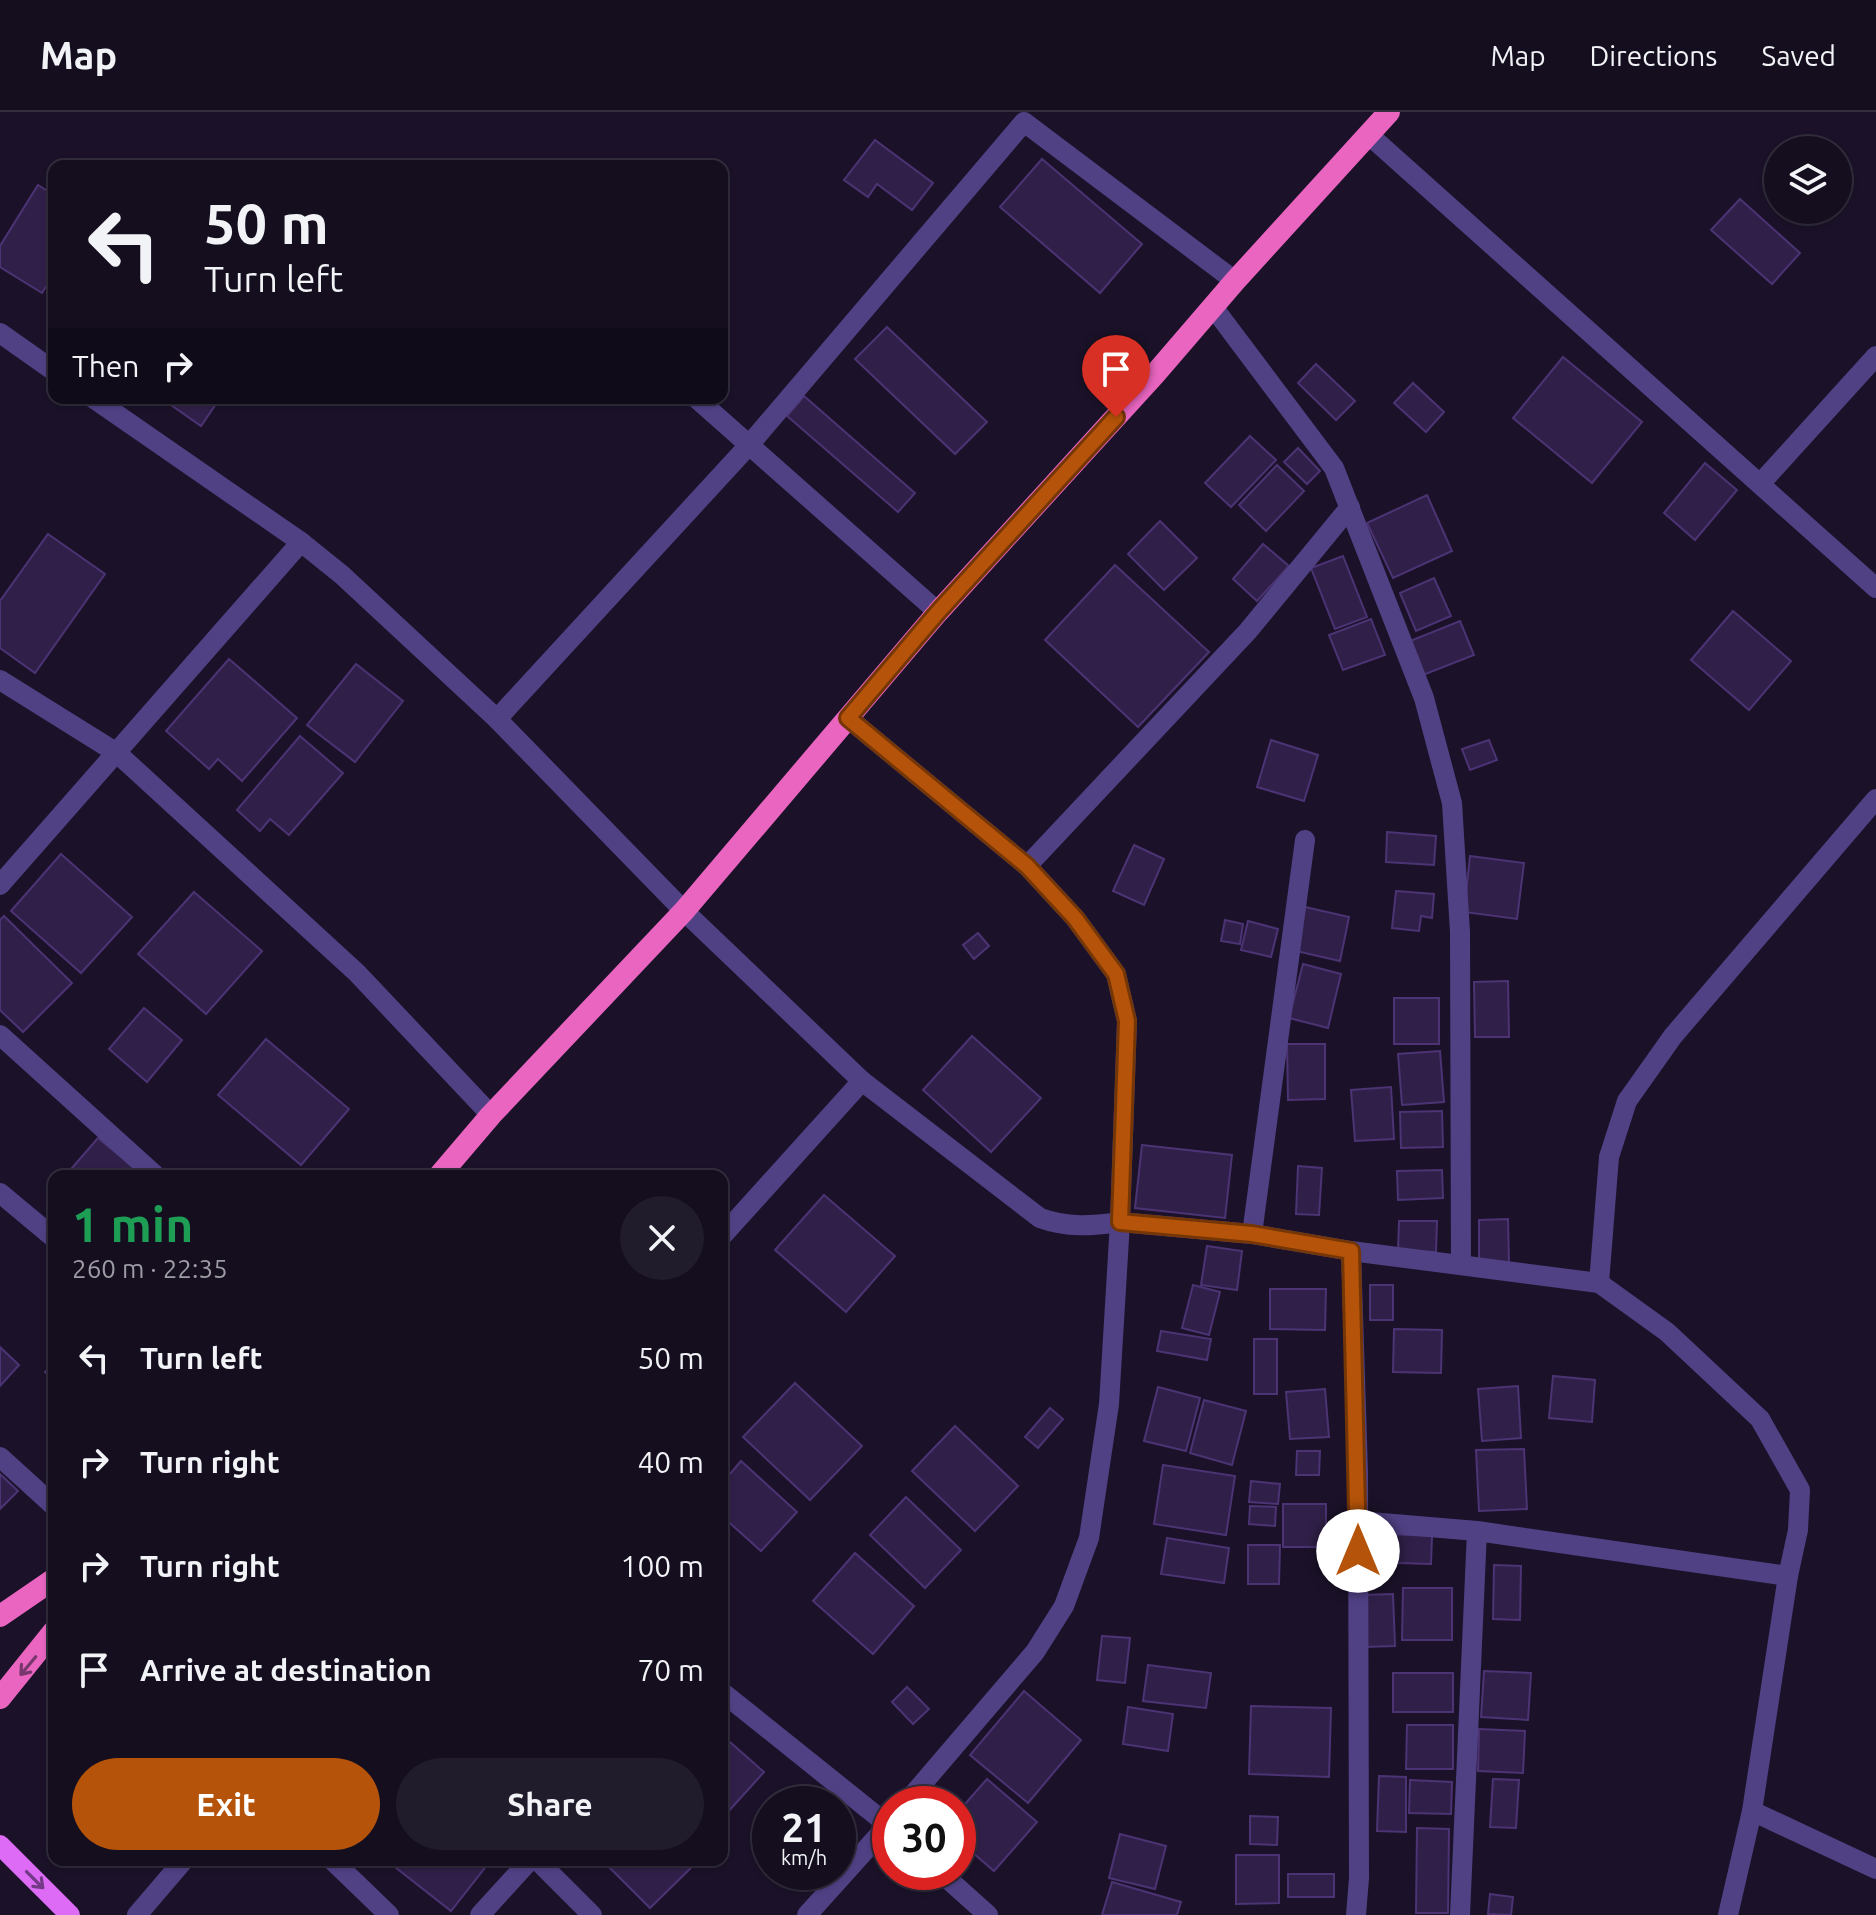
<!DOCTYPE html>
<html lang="en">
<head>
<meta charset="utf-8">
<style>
  body { margin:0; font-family:Ubuntu,sans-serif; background:#211c2c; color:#f1f3f6; height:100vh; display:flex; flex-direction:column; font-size:30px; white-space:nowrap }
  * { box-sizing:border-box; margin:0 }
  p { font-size:26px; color:#9d9ca4 }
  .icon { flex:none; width:44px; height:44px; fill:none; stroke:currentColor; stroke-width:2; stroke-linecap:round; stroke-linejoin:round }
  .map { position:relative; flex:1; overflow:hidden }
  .side { position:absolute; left:48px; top:1058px; width:680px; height:696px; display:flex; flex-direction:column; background:#140e1f; border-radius:16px; box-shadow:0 2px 6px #0004,0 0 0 2px #332e3d }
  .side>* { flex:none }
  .guide { position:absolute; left:48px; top:48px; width:680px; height:244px; border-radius:16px; box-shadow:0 2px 6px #0004,0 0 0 2px #332e3d; background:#140e1f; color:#f1f3f6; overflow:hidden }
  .fabs { position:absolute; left:1764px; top:24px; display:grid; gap:16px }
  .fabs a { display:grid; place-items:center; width:88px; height:88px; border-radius:50%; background:#140e1f; box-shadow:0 2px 6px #0004,0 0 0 2px #332e3d; font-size:40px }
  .speed { position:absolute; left:752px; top:1674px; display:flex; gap:16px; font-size:40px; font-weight:700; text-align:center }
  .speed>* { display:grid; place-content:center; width:104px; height:104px; border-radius:50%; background:#140e1f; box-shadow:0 2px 6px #0004,0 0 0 2px #332e3d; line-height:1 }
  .speed small { font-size:20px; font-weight:400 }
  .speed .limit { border:12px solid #d22; background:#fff; color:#111 }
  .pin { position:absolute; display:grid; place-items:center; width:68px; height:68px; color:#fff; margin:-82px -34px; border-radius:50% 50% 50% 0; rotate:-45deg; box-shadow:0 0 8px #0007 }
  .pin .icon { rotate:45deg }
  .me { position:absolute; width:88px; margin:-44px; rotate:0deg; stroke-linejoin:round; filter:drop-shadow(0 0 6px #0008) }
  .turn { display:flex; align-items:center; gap:28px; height:168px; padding:0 24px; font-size:36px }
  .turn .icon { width:104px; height:104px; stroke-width:2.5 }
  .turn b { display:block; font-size:56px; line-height:68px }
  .then { display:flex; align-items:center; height:76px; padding:0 24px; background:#0003; gap:16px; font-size:30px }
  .round { display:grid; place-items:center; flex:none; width:84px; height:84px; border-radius:42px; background:#211c2c }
  .summary { display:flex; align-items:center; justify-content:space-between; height:136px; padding:0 24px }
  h1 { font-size:48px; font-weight:700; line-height:60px; color:#1e9e55 }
  .action { display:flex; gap:16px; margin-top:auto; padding:16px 24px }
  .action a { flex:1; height:92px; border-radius:48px; background:#b45309; color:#fff; font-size:32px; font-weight:700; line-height:92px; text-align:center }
  .action a+a { background:#211c2c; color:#f1f3f6 }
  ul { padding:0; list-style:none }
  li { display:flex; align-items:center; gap:24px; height:104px; padding:0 24px }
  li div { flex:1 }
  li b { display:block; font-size:30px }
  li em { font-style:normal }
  header { display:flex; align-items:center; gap:48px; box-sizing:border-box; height:112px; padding:0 40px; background:#140e1f; border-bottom:2px solid #332e3d }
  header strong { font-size:38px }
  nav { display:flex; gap:44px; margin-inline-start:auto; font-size:28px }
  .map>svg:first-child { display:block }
  .building { fill:#302049; stroke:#4c3374; stroke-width:2 }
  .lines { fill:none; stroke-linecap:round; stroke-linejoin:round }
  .minor { stroke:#504185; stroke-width:20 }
  .primary { stroke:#dd6bf6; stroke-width:20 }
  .trunk { stroke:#e965c0; stroke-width:22 }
  .oneway { stroke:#78376d }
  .oneway2 { stroke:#723a85 }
  .route-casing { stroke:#753606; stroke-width:20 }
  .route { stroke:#b45309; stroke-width:14 }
</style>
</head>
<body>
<header>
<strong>Map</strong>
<nav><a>Map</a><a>Directions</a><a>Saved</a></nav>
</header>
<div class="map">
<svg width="1876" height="1803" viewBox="0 0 1876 1803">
  <rect width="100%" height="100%" fill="#1b1229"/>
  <g class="building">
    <polygon points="875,28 933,71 912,98 877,72 868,85 844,68"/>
    <polygon points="1042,47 1142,132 1100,181 1000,95"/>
    <polygon points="38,73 54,83 54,162 42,181 0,155 0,134"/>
    <polygon points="1740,87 1800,141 1772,172 1711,118"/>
    <polygon points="887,215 987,310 955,342 855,247"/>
    <polygon points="1563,245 1642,310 1592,371 1513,306"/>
    <polygon points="1316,252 1355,289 1336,308 1298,271"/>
    <polygon points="1413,271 1444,300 1426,320 1394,291"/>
    <polygon points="804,284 915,381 898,400 787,304"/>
    <polygon points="161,286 220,286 201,314"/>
    <polygon points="1250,324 1276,348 1231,395 1205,371"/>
    <polygon points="1298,336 1320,359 1307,372 1284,350"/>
    <polygon points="1705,351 1737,378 1695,428 1664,401"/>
    <polygon points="1277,353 1304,379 1266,419 1239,393"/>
    <polygon points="1427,383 1452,439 1393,466 1367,411"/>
    <polygon points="1160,409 1197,446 1164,478 1128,442"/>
    <polygon points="48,422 105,462 35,561 0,536 0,489"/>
    <polygon points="1263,432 1289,454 1257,489 1233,467"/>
    <polygon points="1343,444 1367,505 1335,517 1311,456"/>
    <polygon points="1115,453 1209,540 1138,615 1045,528"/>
    <polygon points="1434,466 1451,504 1416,519 1400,481"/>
    <polygon points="1733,499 1791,549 1749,598 1691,548"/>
    <polygon points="1371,507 1385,543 1343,558 1329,523"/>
    <polygon points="1460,509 1474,543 1423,563 1410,529"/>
    <polygon points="229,547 297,606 242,669 218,647 209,657 166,619"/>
    <polygon points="356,552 403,589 355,650 307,613"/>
    <polygon points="300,624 343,661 289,723 270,707 260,719 237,698"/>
    <polygon points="1271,628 1318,643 1304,689 1257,675"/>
    <polygon points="1489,628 1497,648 1470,658 1462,637"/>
    <polygon points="1387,720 1436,724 1434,753 1386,750"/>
    <polygon points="1134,733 1164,747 1144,793 1113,779"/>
    <polygon points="61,742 132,805 81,861 11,799"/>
    <polygon points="1470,744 1524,751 1517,807 1464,800"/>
    <polygon points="1396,779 1434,782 1432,806 1421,804 1419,819 1392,816"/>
    <polygon points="194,780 262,839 206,902 138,842"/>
    <polygon points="1305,795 1349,805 1340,849 1296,839"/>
    <polygon points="4,804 72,871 23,920 0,898 0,808"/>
    <polygon points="1225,808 1243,812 1240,832 1221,829"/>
    <polygon points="1248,809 1278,817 1271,845 1241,838"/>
    <polygon points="978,821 989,834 974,847 963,833"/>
    <polygon points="1303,852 1341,862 1328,916 1289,906"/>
    <polygon points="1508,869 1509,925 1475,925 1474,870"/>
    <rect x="1394" y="886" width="45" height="46"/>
    <polygon points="144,896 182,928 147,970 109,937"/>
    <polygon points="972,924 1041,986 991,1040 923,978"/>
    <polygon points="266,927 349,997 301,1053 218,983"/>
    <polygon points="1287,932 1325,932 1325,987 1288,988"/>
    <polygon points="1440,939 1444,990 1402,993 1398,942"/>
    <polygon points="1391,975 1394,1027 1355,1029 1351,978"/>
    <polygon points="1442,999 1443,1035 1401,1036 1400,1000"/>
    <polygon points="98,1026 144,1064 65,1064"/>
    <polygon points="1142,1033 1232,1043 1225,1106 1135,1096"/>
    <polygon points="1298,1054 1322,1056 1319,1103 1296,1102"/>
    <polygon points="1442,1058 1443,1086 1398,1088 1397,1059"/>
    <polygon points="824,1083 895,1144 846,1200 775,1138"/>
    <polygon points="1508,1107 1509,1153 1479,1154 1479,1108"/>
    <polygon points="1399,1109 1437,1109 1436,1140 1398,1139"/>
    <polygon points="1207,1134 1242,1139 1237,1178 1201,1173"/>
    <polygon points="1193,1173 1220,1180 1209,1223 1182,1216"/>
    <rect x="1370" y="1173" width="23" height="35"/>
    <polygon points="1270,1177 1326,1177 1325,1218 1270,1217"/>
    <polygon points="1394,1217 1442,1218 1441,1261 1393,1260"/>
    <polygon points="1161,1219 1211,1227 1207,1248 1157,1239"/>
    <rect x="1254" y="1227" width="23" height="55"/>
    <polygon points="0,1235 19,1253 0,1274"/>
    <polygon points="54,1251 54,1269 45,1260"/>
    <polygon points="1553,1264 1595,1268 1592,1310 1549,1306"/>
    <polygon points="795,1271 862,1334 810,1388 743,1325"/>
    <polygon points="1518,1274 1521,1326 1482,1329 1478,1277"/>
    <polygon points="1158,1275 1200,1286 1186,1339 1144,1329"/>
    <polygon points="1325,1277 1329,1325 1290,1327 1286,1280"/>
    <polygon points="1204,1288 1246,1299 1232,1353 1190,1341"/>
    <polygon points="1050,1296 1063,1307 1038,1336 1025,1325"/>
    <polygon points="955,1314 1018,1374 975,1419 912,1359"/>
    <polygon points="1524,1337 1527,1397 1479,1399 1476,1338"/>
    <polygon points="1297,1339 1320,1339 1319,1363 1296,1363"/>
    <polygon points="741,1349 797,1400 761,1439 722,1404 722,1371"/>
    <polygon points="1163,1353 1235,1364 1226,1423 1154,1412"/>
    <polygon points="0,1362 18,1379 0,1397"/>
    <polygon points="1251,1369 1280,1372 1278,1392 1249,1390"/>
    <polygon points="906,1385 961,1438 925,1476 870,1423"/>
    <rect x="1283" y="1392" width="43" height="43"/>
    <polygon points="1250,1394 1276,1395 1275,1414 1249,1412"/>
    <polygon points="1365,1421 1432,1424 1431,1452 1365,1450"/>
    <polygon points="1167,1426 1229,1436 1224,1471 1161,1462"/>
    <polygon points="1248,1433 1280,1433 1279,1472 1248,1472"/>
    <polygon points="855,1441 914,1494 873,1542 813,1489"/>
    <polygon points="1494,1453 1521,1454 1520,1508 1493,1507"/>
    <polygon points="1403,1476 1452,1476 1452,1528 1402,1528"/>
    <polygon points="1393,1482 1395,1534 1363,1535 1361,1483"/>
    <polygon points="1102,1524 1130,1526 1125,1571 1097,1568"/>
    <polygon points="1148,1553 1211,1561 1206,1596 1143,1589"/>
    <polygon points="1484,1559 1531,1561 1528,1608 1481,1605"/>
    <rect x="1393" y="1561" width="60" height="39"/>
    <polygon points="907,1575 929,1597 913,1612 892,1590"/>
    <polygon points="1024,1579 1081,1628 1028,1691 970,1643"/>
    <polygon points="1251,1594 1331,1596 1329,1665 1249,1662"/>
    <polygon points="1128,1595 1173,1602 1168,1639 1123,1632"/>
    <polygon points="1407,1613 1453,1613 1453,1657 1406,1657"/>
    <polygon points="1479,1617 1525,1619 1523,1661 1478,1659"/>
    <polygon points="722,1623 764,1660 727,1701 722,1696"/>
    <polygon points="1379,1664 1406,1665 1406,1720 1377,1719"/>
    <polygon points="987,1667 1037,1710 994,1759 958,1728 958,1700"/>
    <polygon points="1493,1667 1519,1668 1516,1716 1490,1715"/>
    <polygon points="1410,1668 1452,1670 1451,1702 1409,1701"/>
    <polygon points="1250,1704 1278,1705 1277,1733 1250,1732"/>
    <polygon points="1417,1716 1449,1717 1448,1801 1416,1801"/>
    <polygon points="1120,1722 1166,1734 1155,1777 1109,1766"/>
    <polygon points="1236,1743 1279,1743 1279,1791 1236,1792"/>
    <polygon points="386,1748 491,1748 451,1799"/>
    <polygon points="602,1748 644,1750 646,1748 699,1748 650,1796"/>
    <rect x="1288" y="1762" width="46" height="23"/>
    <polygon points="1112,1770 1181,1790 1177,1803 1102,1803"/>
    <polygon points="1490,1782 1513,1785 1511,1803 1488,1802"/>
  </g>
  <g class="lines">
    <g class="minor">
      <polyline points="1369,23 1876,476"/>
      <polyline points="1213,195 1334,356 1424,586 1452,691 1460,820 1461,1153"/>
      <polyline points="0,221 54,259"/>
      <polyline points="93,286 301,430 342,463 497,607 684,799 862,969"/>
      <polyline points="696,286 938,500"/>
      <polyline points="1760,372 1876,244"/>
      <polyline points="0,568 117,641 357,861 491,1003"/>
      <polyline points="497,607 750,332 1024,10 1235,169"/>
      <polyline points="1027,754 1248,519 1350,395"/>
      <polyline points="0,773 301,430"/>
      <polyline points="0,923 156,1064"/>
      <polyline points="0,1081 54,1126"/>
      <polyline points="1252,1122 1305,728"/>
      <path d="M722 1124 862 969 1040 1106C1068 1116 1091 1114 1120 1110L1127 909 1116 862 1075 806 1027 754 848 606"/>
      <polyline points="1351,1139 1599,1171 1667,1220 1760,1307 1800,1378 1798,1418 1788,1464 1752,1699"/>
      <polyline points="1599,1171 1609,1045 1627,989 1673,924 1876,687"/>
      <polyline points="0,1345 54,1394"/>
      <polyline points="1358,1409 1477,1419"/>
      <polyline points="722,1580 888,1713 807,1803"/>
      <polyline points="905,1692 1035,1540 1064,1494 1089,1426 1109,1292 1120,1110 1252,1122 1351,1139 1358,1360 1359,1766 1356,1803"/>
      <polyline points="332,1748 389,1803"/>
      <polyline points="537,1748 592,1803"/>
      <polyline points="940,1760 988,1803"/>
      <polyline points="137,1803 184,1748"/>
      <polyline points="480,1803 530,1748"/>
      <polyline points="1460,1803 1477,1419 1788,1464"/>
      <polyline points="1728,1803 1752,1699 1876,1757"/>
    </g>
    <polyline class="primary" points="0,1733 70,1803"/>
    <g class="trunk">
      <polyline points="439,1064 491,1003 684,799 938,500 1155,262 1235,169 1389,0"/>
      <polyline points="0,1504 54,1467"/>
      <polyline points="0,1586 54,1519"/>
    </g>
  </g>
  <defs><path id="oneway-shaft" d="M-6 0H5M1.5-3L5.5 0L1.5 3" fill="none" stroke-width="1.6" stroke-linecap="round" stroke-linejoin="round" transform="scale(2)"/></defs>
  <use class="oneway" href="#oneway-shaft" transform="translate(28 1554) rotate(130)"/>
  <use class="oneway2" href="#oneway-shaft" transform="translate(35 1768) rotate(45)"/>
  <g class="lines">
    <defs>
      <polyline id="route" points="1116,305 938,500 848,606 1027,754 1075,806 1116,862 1127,909 1120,1110 1252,1122 1351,1139 1358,1439"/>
    </defs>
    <use href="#route" class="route-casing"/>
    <use href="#route" class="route"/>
  </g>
</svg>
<div class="fabs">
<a><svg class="icon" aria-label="layers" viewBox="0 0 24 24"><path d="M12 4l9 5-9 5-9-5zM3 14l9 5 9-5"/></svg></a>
</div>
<div class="speed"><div>21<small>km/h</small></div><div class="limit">30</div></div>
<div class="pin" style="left:1116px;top:305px;background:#d93025"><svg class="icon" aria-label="arrive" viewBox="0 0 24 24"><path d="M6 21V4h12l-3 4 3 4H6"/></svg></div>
<svg class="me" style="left:1358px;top:1439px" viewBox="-20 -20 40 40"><circle r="19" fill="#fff"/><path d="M0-13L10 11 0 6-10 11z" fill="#b45309"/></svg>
<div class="guide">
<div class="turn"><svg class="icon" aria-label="left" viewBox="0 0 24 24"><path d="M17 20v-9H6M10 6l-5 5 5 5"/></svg><div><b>50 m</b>Turn left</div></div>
<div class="then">Then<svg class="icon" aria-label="right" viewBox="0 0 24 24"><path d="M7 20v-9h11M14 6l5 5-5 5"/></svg></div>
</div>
<section class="side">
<div class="summary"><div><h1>1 min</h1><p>260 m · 22:35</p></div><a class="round"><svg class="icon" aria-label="close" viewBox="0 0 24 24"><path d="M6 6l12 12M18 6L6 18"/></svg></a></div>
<ul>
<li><svg class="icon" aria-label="left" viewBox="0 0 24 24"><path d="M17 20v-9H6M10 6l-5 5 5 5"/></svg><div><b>Turn left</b></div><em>50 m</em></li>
<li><svg class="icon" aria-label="right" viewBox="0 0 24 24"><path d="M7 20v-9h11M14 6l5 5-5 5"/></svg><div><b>Turn right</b></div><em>40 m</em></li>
<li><svg class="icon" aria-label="right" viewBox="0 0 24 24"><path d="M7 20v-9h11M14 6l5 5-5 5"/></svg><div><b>Turn right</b></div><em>100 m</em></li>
<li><svg class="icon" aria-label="arrive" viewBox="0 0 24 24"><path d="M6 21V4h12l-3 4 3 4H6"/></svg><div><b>Arrive at destination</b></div><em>70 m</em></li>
</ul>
<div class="action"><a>Exit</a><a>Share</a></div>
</section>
</div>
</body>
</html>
